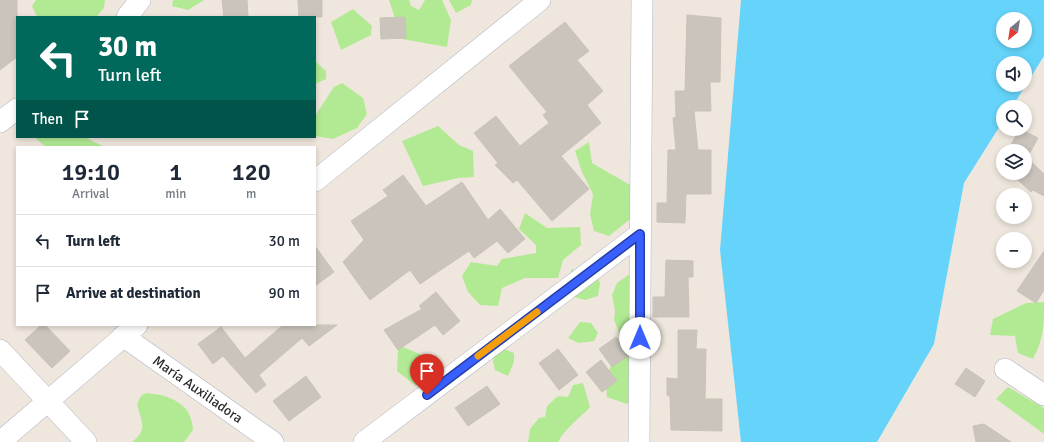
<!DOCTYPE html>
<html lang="en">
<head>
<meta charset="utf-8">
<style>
  body { margin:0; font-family:Signika,sans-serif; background:#f6f6f7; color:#1f2937; height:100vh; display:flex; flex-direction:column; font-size:15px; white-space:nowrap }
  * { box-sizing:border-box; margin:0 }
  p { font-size:13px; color:#747a83 }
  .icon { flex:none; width:22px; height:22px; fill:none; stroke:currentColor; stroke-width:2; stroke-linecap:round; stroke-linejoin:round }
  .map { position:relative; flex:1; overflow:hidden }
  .drawer { position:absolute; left:16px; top:146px; width:300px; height:180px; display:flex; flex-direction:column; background:#fff; border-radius:0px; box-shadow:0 2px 6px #0003 }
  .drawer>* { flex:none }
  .banner { position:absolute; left:16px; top:16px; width:300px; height:122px; border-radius:0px; box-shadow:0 2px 6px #0003; background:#00695c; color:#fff; overflow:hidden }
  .needle { width:26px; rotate:210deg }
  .controls { position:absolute; left:996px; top:12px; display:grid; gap:8px }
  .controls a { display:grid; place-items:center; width:36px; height:36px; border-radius:50%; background:#fff; box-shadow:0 2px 6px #0003; font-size:20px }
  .pin { position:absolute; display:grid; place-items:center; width:34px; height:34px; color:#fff; margin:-41px -17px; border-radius:50% 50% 50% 0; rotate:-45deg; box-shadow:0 0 4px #0007 }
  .pin .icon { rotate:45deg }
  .me { position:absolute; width:44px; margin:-22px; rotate:0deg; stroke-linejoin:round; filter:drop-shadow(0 0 3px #0008) }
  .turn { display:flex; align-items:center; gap:14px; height:84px; padding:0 16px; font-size:18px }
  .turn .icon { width:52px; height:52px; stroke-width:2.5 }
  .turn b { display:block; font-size:28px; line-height:34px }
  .then { display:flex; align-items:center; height:38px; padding:0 16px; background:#0003; gap:8px; font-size:15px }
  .eta { display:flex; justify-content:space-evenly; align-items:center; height:68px; text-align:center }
  .eta b { font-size:24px; font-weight:600; line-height:28px }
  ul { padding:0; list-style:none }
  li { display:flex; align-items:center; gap:12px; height:52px; padding:0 16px; border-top:1px solid #e0e1e3 }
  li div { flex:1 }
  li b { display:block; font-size:15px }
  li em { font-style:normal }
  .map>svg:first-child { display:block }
  .green { fill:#b2ea94 }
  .water { fill:#66d4fa; fill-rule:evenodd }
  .building { fill:#cac4bc; stroke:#cac3b6 }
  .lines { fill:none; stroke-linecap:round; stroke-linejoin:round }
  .minor-casing { stroke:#b1b4c1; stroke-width:22 }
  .minor { stroke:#fff; stroke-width:21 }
  .route-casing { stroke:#253ea6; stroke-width:10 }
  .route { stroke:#3960ff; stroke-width:7 }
  .slow { stroke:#f59e0b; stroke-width:7 }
  .labels { text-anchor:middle; stroke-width:3.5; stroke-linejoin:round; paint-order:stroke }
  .street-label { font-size:14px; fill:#2c2c2c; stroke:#fff }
</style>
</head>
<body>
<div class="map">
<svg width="1044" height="442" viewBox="0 0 1044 442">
  <rect width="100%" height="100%" fill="#efe7dd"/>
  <g class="green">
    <polygon points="36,0 105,0 104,8 96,17 42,17 36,15 32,6"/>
    <polygon points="173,0 204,0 188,10 172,6"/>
    <polygon points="389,0 409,0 411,6 419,10 425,0 442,0 451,20 447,47 402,39"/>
    <polygon points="449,0 472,0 471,5 456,13"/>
    <polygon points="353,9 372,26 371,35 341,50 331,22"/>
    <polygon points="315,61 326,71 326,79 315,84"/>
    <polygon points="342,83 363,98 367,114 357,128 333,139 315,136 315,116 334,87"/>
    <polygon points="438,126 459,145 473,151 474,177 458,178 423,186 402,141"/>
    <polygon points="34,137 84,137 105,147 46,147"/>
    <polygon points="589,142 592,163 630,185 636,204 629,220 609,236 594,231 590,214 593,194 582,172 575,151"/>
    <polygon points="525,213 547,228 580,227 581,245 563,260 558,278 525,278 502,288 498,306 480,305 468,292 462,276 471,262 497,266 502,259 536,253 536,245 519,229"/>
    <polygon points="572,269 597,275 600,283 598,296 585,300 574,297 567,280"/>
    <path d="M631 273 633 401 627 404 607 397C605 375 608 367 622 351L621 337 614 320 615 311 612 295 617 283Z"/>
    <path d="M1044 302C1044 326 1044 338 1033 359L1018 353 1015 336 990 335 993 319 1026 303Z"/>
    <polygon points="580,322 591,323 598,333 594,341 579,343 568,338"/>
    <polygon points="403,347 434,360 437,368 416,386 397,371 398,350"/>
    <polygon points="502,348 514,353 514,362 508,376 495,370 493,361 495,352"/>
    <path d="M583 383 590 407C579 419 565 428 558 442H528L530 429 539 418 545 417 547 406 558 396 568 397 573 385Z"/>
    <polygon points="1008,387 1044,408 1044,434 996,399"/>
    <path d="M146 393C170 395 192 403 193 430L184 442H132C149 429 141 422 137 404L141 396Z"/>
  </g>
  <path class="water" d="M741 0H1044V56L1012 107H1003V121L964 183 934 344 877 442H741L720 250ZM1003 19H1025V41H1003ZM1003 63H1025V85H1003Z"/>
  <g class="building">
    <polygon points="0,0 17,0 17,57 0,70"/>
    <polygon points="222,0 247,0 248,17 224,17"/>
    <polygon points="298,0 322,0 322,17 299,17"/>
    <polygon points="687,15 721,18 720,82 710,82 711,111 694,111 698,150 711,150 711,194 686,194 685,223 657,222 657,203 667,203 668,150 676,150 673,118 676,117 675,91 685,91"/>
    <polygon points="405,17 406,38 381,39 380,18"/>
    <polygon points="565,22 589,51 577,60 603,91 587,105 601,123 561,156 589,189 552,221 517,180 513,183 495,165 498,163 474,133 496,116 520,146 549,123 543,115 547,112 509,66"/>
    <polygon points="1020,129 1038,138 1027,158 1044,174 1044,196 1033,190 1031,192 1011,174 1025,173 1025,151 1007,151"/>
    <polygon points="403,175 426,206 462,182 488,220 500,209 525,239 508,253 497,241 474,258 469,251 420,284 410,270 370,300 343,262 364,240 351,221 388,196 383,190"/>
    <polygon points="315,246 334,272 315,286"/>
    <polygon points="1044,251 1044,290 1036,303 1017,291"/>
    <polygon points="666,260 693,261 693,277 688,277 689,317 653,317 653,297 665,297"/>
    <polygon points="436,292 460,321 443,335 435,325 398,350 384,330 422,309 419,306"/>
    <polygon points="41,325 45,325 70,351 52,368 25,340"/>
    <polygon points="283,325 337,325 309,346 302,338 259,375 266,385 256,393 223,356 213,364 198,344 221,327 245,358"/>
    <polygon points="678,330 697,330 696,349 706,349 705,399 722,399 722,431 671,430 670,396 667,395 667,378 678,379"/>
    <polygon points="616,337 628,353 628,356 612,367 599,349"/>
    <polygon points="558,349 578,375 559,390 539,363"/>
    <polygon points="601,360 617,381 602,392 586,372"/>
    <polygon points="966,368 985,381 975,397 955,384"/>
    <polygon points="306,376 321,397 289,421 273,401"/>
    <polygon points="487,386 500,404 468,426 455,408"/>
    <polygon points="984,424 1011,442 976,442 973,426"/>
  </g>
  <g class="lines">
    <defs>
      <g id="minor">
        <polyline points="127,17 140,0"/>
        <polyline points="0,122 17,109"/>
        <polyline points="315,181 540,0"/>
        <polyline points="123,336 273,442"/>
        <polyline points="0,350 86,442"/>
        <polyline points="1005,369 1044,395"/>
        <polyline points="0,442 137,325"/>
        <polyline points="364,442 640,234"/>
        <polyline points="639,442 642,0"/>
      </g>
    </defs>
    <use href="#minor" class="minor-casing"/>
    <use href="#minor" class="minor"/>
  </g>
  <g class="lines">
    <defs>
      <polyline id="route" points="427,395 640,234 640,338"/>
    </defs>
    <use href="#route" class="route-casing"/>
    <use href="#route" class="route"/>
    <polyline class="slow" points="478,356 537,312"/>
  </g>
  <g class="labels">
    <g class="street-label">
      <text transform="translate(198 389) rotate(35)" y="5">María Auxiliadora</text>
    </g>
  </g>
</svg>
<div class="controls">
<a><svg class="needle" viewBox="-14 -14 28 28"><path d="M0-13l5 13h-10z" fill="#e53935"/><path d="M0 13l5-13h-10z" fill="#747a83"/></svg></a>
<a><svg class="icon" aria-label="sound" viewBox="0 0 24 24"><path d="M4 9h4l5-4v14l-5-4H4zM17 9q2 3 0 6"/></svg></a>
<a><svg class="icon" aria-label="search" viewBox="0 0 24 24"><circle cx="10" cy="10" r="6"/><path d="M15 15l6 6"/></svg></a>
<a><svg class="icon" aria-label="layers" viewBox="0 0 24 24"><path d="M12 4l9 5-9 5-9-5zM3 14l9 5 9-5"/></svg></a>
<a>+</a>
<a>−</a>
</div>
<div class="pin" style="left:427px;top:395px;background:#d93025"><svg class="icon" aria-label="arrive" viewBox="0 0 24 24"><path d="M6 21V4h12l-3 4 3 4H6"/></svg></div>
<svg class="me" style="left:640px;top:338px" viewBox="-20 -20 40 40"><circle r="19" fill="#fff"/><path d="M0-13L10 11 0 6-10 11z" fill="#3960ff"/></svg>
<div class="banner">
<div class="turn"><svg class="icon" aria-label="left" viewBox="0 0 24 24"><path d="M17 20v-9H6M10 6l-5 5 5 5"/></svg><div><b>30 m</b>Turn left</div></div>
<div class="then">Then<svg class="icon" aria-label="arrive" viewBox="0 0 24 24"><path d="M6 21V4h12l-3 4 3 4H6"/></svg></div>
</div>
<section class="drawer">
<div class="eta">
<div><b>19:10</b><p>Arrival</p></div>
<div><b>1</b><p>min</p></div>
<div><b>120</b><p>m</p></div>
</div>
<ul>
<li><svg class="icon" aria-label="left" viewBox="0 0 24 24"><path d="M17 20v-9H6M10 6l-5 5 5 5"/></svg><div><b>Turn left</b></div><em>30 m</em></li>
<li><svg class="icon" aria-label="arrive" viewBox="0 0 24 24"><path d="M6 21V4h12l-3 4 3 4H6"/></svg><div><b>Arrive at destination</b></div><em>90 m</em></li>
</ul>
</section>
</div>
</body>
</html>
